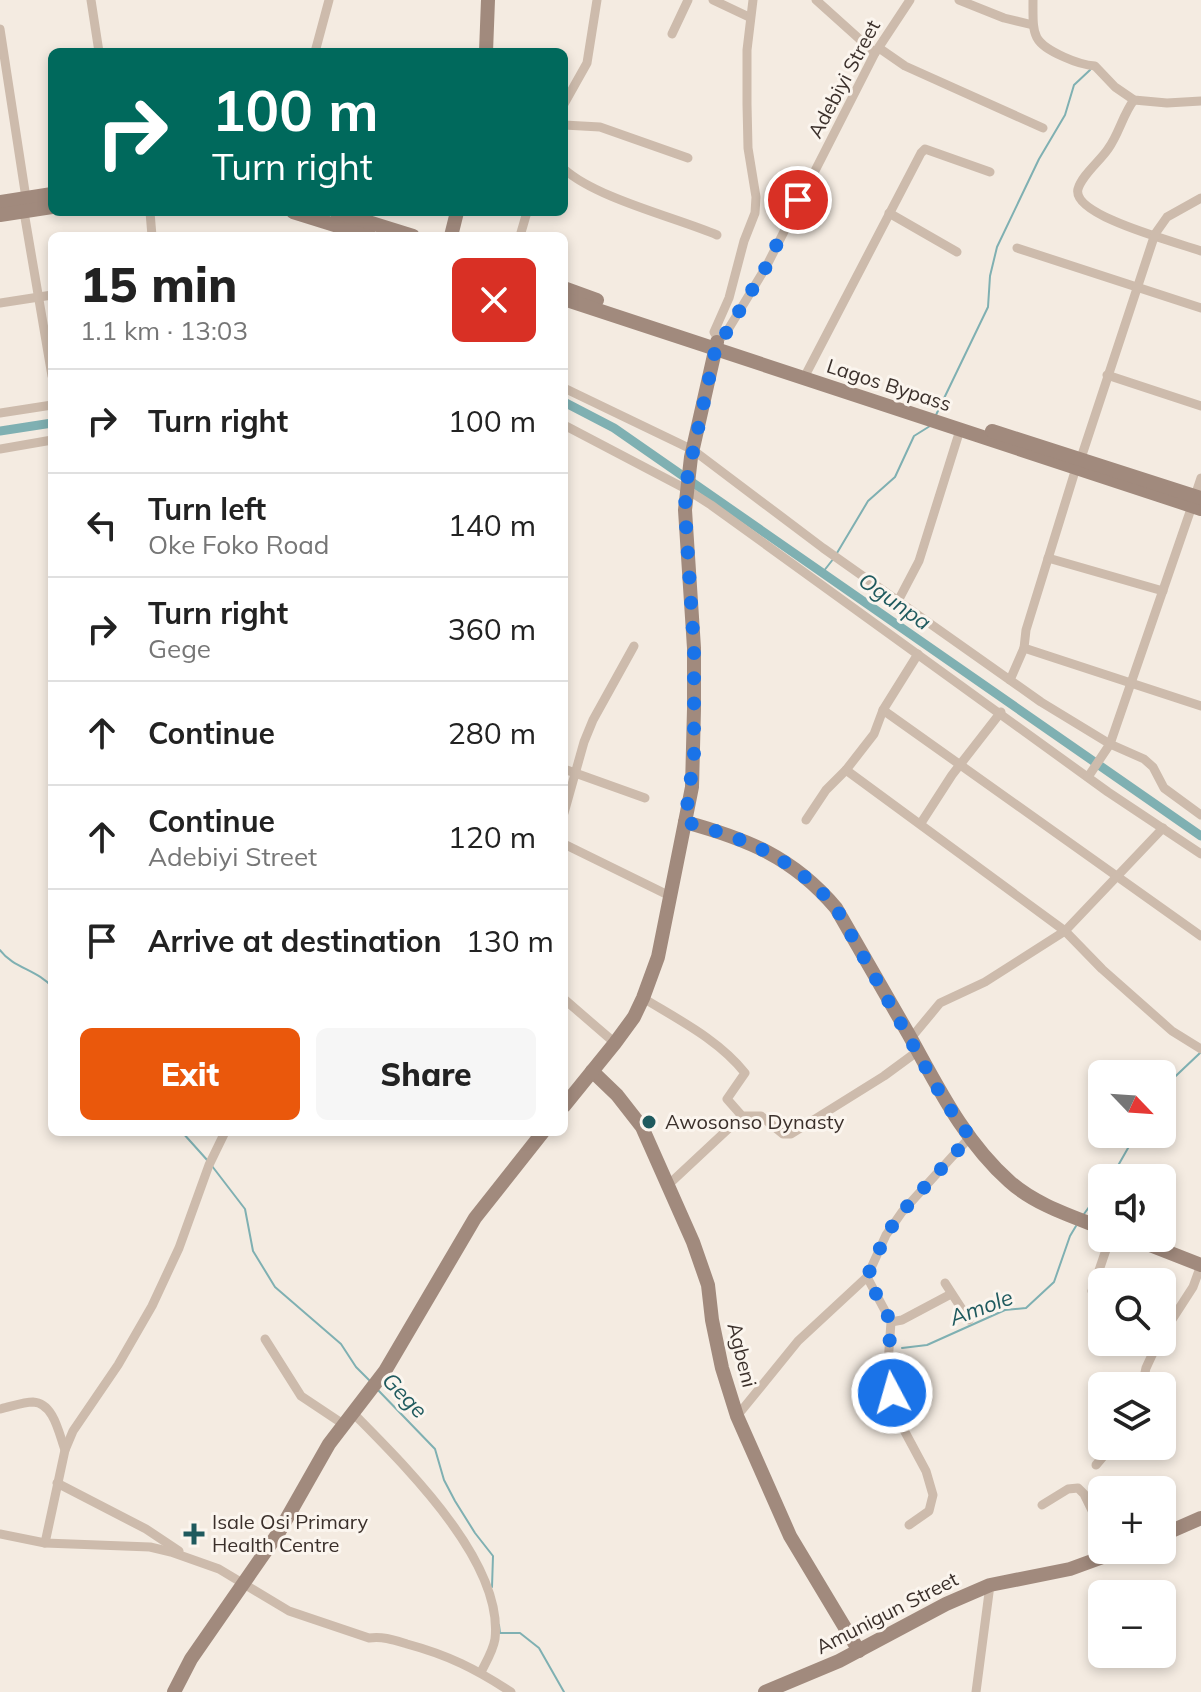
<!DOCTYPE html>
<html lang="en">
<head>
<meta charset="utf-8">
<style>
  body { margin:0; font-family:Mulish,sans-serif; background:#f6f6f6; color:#222; height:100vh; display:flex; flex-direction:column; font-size:30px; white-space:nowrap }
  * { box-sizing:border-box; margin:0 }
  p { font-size:26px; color:#767676 }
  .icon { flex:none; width:44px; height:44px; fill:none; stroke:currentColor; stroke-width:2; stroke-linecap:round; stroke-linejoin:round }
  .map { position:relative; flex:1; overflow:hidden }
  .sheet { position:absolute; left:48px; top:232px; width:520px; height:904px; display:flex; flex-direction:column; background:#fff; border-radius:12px; box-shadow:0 4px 12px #0003 }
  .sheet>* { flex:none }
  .hud { position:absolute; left:48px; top:48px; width:520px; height:168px; border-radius:12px; box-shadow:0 4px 12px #0003; background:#00695c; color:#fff; overflow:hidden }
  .needle { width:52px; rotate:115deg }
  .controls { position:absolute; left:1088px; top:1060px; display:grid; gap:16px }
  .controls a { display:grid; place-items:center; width:88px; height:88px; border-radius:12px; background:#fff; box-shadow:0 4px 12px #0003; font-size:40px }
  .pin { position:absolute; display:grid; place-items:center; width:68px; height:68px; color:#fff; margin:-34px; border:4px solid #fff; border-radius:50%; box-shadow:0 2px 8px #0007 }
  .me { position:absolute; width:88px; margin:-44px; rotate:354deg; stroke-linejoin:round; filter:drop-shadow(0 0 6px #0008) }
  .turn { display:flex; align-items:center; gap:28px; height:168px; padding:0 32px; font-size:36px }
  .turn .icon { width:104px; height:104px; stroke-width:2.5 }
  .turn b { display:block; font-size:56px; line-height:68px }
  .round { display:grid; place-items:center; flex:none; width:84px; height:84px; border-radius:12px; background:#f6f6f6 }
  .head { display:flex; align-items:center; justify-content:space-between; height:136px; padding:0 32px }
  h1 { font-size:48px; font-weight:800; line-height:60px }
  .button { display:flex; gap:16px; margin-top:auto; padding:16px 32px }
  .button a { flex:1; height:92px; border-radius:12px; background:#ea580c; color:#fff; font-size:32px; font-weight:800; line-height:92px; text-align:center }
  .button a+a { background:#f6f6f6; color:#222 }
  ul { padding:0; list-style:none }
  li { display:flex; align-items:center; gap:24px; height:104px; padding:0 32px; border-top:2px solid #e0e0e0 }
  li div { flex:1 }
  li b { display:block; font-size:30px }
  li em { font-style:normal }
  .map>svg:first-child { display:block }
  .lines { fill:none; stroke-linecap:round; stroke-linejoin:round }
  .stream { stroke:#7fb0b2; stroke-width:2 }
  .canal { stroke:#7fb0b2; stroke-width:9 }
  .street { stroke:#cdbbac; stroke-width:9 }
  .secondary { stroke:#a18a7d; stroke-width:14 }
  .route { stroke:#1a73e8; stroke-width:14; stroke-dasharray:0 25.2 }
  .poi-dot { fill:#1f5a5e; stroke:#fbf5ee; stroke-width:3 }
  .labels { text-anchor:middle; stroke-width:6; stroke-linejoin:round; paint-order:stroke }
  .street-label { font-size:20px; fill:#3b302b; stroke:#fbf5ee }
  .poi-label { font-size:20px; fill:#3b302b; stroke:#fbf5ee; text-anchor:start }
  .water-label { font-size:22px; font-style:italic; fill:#1f5a5e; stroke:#fbf5ee }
</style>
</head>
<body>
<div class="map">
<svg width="1201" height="1692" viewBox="0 0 1201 1692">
  <rect width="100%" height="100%" fill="#f4ebe1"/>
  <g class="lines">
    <g class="stream">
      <polyline points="935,417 988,307 990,276 997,247 1039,159 1065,115 1074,85 1090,70"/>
      <polyline points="837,553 868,501 895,477 914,436 930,426"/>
      <polyline points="823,572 834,558"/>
      <path d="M0 950C13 968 38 970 52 987"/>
      <polyline points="1162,1089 1201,1052"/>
      <polyline points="182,1132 208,1161"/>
      <polyline points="212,1166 245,1209 253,1251 275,1287 341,1344 356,1367 370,1381"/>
      <polyline points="1111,1178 1136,1134"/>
      <polyline points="1084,1214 1102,1189"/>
      <polyline points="902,1348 927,1345 1005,1310 1026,1308 1054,1282 1070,1236 1076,1226"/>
      <polyline points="377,1389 435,1449 444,1480 455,1501 475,1533 493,1556 492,1587"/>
      <polyline points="499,1625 500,1633 520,1633 539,1648 564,1692"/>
    </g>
    <g class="canal">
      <polyline points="564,402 614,428 1201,836"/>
      <polyline points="0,431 52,423"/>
    </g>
    <g class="street">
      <polyline points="91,0 99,52"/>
      <polyline points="713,0 749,17"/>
      <polyline points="816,0 875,53"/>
      <polyline points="959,0 1004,18 1033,25"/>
      <path d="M1033 0C1033 35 1031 42 1064 57 1075 62 1083 65 1095 66L1115 87 1134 100 1167 103 1201 101"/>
      <polyline points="0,29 26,198"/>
      <polyline points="672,34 688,0"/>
      <polyline points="879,48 905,66 1043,128"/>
      <polyline points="315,52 329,0"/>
      <path d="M1134 100C1123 114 1119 134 1108 149 1100 161 1082 175 1078 189 1071 216 1180 243 1201 251"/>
      <polyline points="564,104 587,63 597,0"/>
      <polyline points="564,125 600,127 688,158"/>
      <path d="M564 169C596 198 674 217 717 235"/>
      <polyline points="24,212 52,376"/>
      <polyline points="150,212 152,236"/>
      <polyline points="889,213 957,252"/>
      <polyline points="520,236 527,212"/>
      <polyline points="1017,248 1201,308"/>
      <polyline points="0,303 52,295"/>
      <polyline points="719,340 714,332 729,298 744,241 755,213 756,197 748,148 747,104 747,50 753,0"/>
      <polyline points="717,342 726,333 766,267 875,53 910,0"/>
      <polyline points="807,372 921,153 925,149 990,172"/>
      <polyline points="1107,375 1201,406"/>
      <polyline points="564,388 693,450 823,548 1041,702 1110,744 1144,759 1153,767 1164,788 1201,815"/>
      <polyline points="0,413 52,405"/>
      <polyline points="564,425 686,489 711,505 1108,792 1201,854"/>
      <polyline points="0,449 52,440"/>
      <polyline points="1081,458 1155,234 1167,217 1201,198"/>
      <polyline points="1076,468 1026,630 1024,648 1201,706"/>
      <polyline points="1195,496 1201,478"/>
      <polyline points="1048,558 1163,591"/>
      <polyline points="898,601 919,561 960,430"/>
      <polyline points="1010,680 1024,648"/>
      <polyline points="883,710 1201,936"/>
      <polyline points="564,769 645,798"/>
      <polyline points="846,770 1065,931 1102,969 1172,1031 1201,1049"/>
      <polyline points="1088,777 1110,744 1192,506"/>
      <polyline points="564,813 584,742 593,720 634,646"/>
      <polyline points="806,820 826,790 846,770 874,734 883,710 918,654"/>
      <polyline points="921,823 952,775 1001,712"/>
      <polyline points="564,844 670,896"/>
      <path d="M643 998C679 1020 719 1040 745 1073L727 1099 742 1116H761L783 1134H791L884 1076 918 1051"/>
      <polyline points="564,999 615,1043"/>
      <polyline points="911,1038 940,1003 985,982 1065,931 1163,828"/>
      <polyline points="667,1186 742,1116"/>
      <polyline points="867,1277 891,1322 887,1377 896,1415 926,1471 933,1495 929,1511 909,1525"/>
      <polyline points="945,1283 969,1320"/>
      <polyline points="1092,1291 1110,1238"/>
      <polyline points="891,1322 902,1320 951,1294"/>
      <polyline points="1162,1335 1193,1287 1201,1265"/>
      <polyline points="265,1339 301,1396 343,1424"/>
      <polyline points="1142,1386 1146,1368 1158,1342"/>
      <path d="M0 1409C10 1407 23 1402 33 1402 54 1403 59 1434 65 1450"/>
      <path d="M352 1412C403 1464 504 1561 495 1639 493 1651 486 1662 481 1672"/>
      <polyline points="737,1416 798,1341 867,1277 886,1235 902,1212 970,1137"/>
      <polyline points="1096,1465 1112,1446"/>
      <polyline points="57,1483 146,1529 179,1551"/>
      <polyline points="1042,1505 1068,1489 1078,1488 1084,1494 1102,1531"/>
      <path d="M0 1534 45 1543 150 1547 171 1552 219 1569 289 1611 369 1638C383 1636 394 1640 407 1644 448 1655 476 1669 511 1692"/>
      <polyline points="45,1543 65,1450 73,1431 118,1365 152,1306 179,1248 209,1165 225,1132"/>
      <polyline points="976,1692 990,1585"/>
    </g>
    <g class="secondary">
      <polyline points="486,52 488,0"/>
      <polyline points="0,202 52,194"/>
      <polyline points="293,212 370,236"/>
      <polyline points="336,212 413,236"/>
      <polyline points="0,215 52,207"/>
      <polyline points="451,236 457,212"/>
      <polyline points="564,288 597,300"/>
      <polyline points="564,299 1201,509"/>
      <polyline points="992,431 1201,498"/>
      <path d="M685 822C747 839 793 857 836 908 860 950 885 993 909 1035 938 1087 964 1141 1009 1181 1034 1204 1071 1216 1102 1228"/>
      <polyline points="592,1071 617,1095 642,1127 693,1242 708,1285 712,1320 722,1368 737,1416 790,1536 859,1651"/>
      <polyline points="564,1106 615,1043 634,1017 643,998 658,957 692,787 694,709 694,648 685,510 691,457 717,342"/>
      <polyline points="1132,1238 1201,1265"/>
      <polyline points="1162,1535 1201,1518"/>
      <polyline points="174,1692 191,1659 279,1532 329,1444 385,1371 475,1218 543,1132"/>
      <polyline points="765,1692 839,1661 946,1604 990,1585 1070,1569 1122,1550"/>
    </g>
  </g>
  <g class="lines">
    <path class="route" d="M798 200 766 267 726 333 717 342 686 484 685 510 694 648V755L685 822C747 839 794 858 836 908L945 1102 970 1137 902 1212 886 1235 867 1277 891 1322 887 1377 892 1393"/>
  </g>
  <g class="poi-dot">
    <circle cx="649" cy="1122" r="8"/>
    <path d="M190 1522h8v8h8v8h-8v8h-8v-8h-8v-8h8z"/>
  </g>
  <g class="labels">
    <g class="street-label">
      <text transform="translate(844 79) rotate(-62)" y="7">Adebiyi Street</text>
      <text transform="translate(889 385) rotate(18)" y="7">Lagos Bypass</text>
      <text transform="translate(742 1355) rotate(76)" y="7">Agbeni</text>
      <text transform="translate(887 1613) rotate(-27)" y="7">Amunigun Street</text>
    </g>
    <g class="poi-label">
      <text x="665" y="1129">Awosonso Dynasty</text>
      <text x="212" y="1529">Isale Osi Primary<tspan x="212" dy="23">Health Centre</tspan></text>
    </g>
    <g class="water-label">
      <text transform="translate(895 601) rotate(35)" y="8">Ogunpa</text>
      <text transform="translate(981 1307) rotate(-20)" y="8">Amole</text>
      <text transform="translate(405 1395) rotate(46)" y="8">Gege</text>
    </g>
  </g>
</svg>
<div class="controls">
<a><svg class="needle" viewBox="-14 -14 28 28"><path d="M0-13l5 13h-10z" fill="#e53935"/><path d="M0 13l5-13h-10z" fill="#767676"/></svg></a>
<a><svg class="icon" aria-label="sound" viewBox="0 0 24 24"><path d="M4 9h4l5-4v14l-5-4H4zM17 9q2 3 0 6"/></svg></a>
<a><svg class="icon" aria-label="search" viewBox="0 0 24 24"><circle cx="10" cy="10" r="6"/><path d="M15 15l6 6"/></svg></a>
<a><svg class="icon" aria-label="layers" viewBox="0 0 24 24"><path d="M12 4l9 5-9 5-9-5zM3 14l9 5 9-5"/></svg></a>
<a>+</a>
<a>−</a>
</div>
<div class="pin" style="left:798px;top:200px;background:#d93025"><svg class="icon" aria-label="arrive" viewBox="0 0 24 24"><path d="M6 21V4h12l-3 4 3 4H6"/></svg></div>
<svg class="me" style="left:892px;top:1393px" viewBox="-20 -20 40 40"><circle r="17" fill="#1a73e8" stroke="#fff" stroke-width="3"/><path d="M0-11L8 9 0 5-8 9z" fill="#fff"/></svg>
<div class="hud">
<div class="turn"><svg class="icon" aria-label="right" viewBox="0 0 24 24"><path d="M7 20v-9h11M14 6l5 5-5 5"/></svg><div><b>100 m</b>Turn right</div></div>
</div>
<section class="sheet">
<div class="head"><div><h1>15 min</h1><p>1.1 km · 13:03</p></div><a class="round" style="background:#d93025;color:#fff"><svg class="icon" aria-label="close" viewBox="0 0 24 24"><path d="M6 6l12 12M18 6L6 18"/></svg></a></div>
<ul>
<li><svg class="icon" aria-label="right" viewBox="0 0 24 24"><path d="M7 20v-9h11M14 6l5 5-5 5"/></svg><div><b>Turn right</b></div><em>100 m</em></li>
<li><svg class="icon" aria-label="left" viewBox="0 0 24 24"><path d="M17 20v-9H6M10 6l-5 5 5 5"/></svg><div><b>Turn left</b><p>Oke Foko Road</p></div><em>140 m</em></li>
<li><svg class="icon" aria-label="right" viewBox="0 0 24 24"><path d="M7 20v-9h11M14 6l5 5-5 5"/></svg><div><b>Turn right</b><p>Gege</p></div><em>360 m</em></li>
<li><svg class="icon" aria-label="ahead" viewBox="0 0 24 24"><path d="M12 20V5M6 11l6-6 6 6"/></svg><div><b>Continue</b></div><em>280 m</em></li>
<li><svg class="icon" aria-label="ahead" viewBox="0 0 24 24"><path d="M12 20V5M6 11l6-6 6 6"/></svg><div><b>Continue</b><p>Adebiyi Street</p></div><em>120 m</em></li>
<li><svg class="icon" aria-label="arrive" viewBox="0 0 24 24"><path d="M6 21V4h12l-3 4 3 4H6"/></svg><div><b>Arrive at destination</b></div><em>130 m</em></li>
</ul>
<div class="button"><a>Exit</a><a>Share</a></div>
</section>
</div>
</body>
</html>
